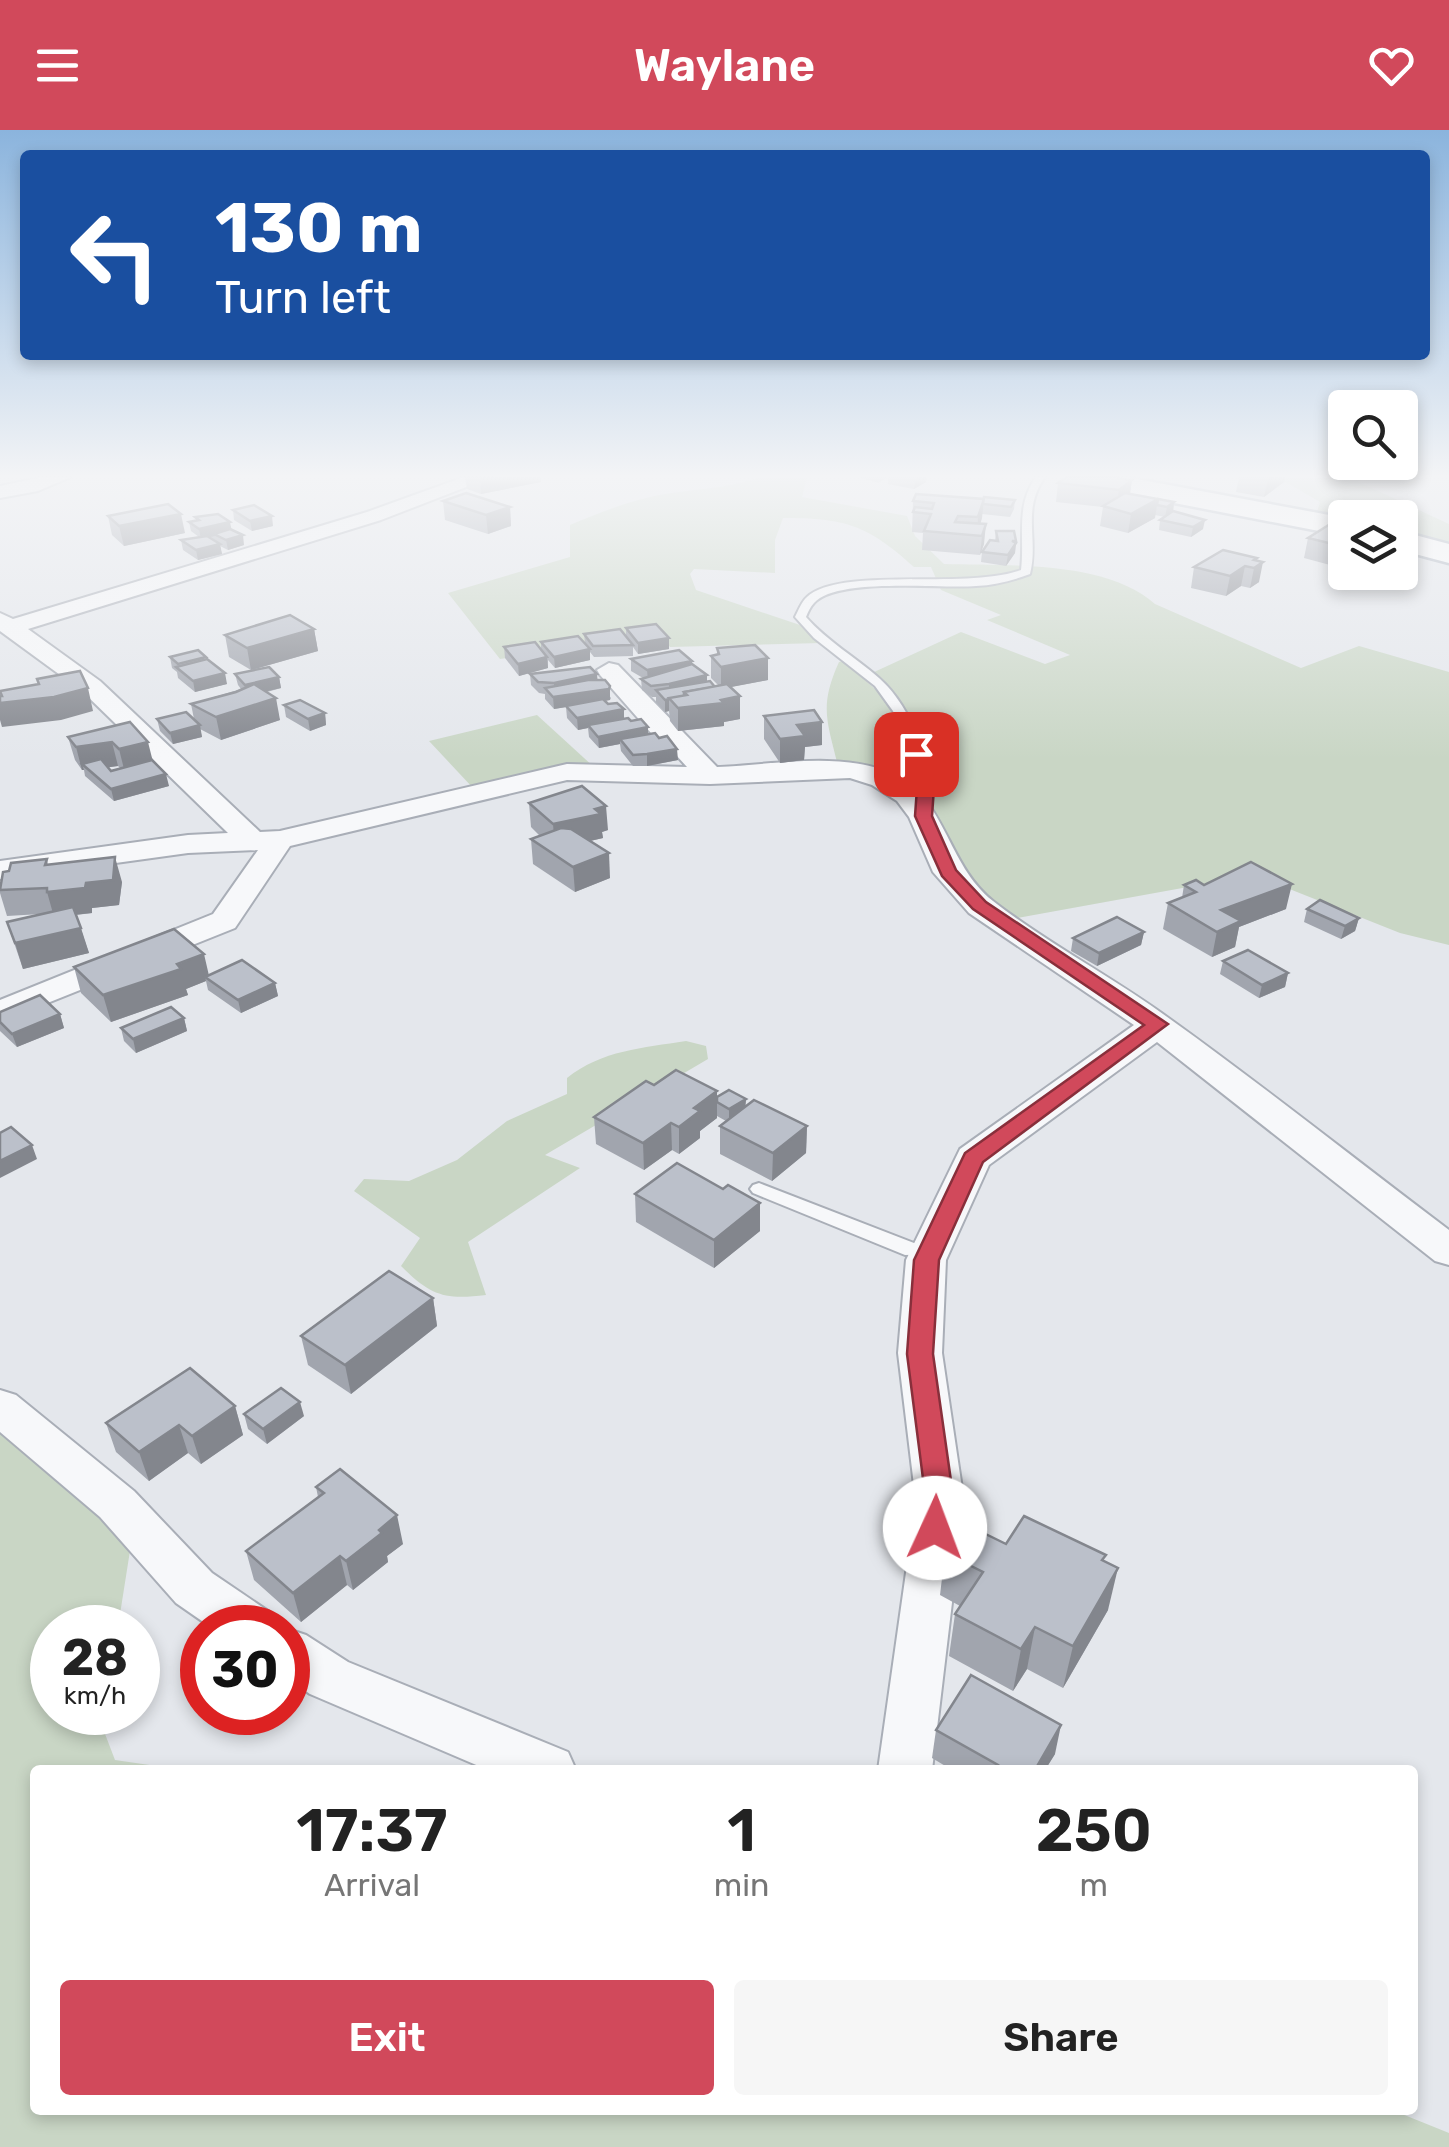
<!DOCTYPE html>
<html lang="en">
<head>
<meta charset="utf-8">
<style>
  body { margin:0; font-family:Rubik,sans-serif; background:#f6f6f6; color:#222; height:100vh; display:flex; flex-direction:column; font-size:38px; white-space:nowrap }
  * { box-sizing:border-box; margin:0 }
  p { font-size:32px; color:#767676 }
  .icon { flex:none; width:55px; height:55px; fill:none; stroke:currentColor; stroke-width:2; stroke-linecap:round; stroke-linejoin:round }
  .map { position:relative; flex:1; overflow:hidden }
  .sheet { position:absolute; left:30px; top:1635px; width:1388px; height:350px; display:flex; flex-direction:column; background:#fff; border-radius:10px; box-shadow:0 5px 15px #0003 }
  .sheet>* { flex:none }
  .hud { position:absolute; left:20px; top:20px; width:1410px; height:210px; border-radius:10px; box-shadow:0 5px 15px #0003; background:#1a4fa0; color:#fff; overflow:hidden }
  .tools { position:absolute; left:1328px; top:260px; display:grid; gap:20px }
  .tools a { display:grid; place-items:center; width:90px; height:90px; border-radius:10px; background:#fff; box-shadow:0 5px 15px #0003; font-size:50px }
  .speed { position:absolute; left:30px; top:1475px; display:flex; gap:20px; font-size:50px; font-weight:700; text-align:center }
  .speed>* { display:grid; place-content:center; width:130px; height:130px; border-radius:50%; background:#fff; box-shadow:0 5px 15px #0003; line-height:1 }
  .speed small { font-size:25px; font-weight:400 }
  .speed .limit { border:15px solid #d22; background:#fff; color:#111 }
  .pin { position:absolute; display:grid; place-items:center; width:85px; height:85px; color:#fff; margin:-42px; border-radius:20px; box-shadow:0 5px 15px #0006 }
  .me { position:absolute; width:110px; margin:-55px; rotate:2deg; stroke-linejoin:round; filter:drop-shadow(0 0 8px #0008) }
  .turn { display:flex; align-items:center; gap:35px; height:210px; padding:0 30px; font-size:45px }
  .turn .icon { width:130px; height:130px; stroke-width:2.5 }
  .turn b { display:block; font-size:70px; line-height:85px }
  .eta { display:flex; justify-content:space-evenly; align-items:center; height:170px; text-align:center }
  .eta b { font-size:60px; font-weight:600; line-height:70px }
  .primary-button { display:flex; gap:20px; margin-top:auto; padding:20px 30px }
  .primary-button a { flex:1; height:115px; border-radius:10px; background:#d1495b; color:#fff; font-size:40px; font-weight:600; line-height:115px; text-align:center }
  .primary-button a+a { background:#f6f6f6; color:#222 }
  header { display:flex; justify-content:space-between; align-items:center; height:130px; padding:0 30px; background:#d1495b; color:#fff; font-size:45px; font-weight:600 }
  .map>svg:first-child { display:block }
  .green { fill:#c9d6c5 }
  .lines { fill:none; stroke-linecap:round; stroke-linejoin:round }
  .service-casing { stroke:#a9aeb7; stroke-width:4 }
  .minor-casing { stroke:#a9aeb7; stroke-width:4 }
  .primary-casing { stroke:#a3abb8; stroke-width:5 }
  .service { fill:#f7f8fa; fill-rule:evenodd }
  .minor { fill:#f7f8fa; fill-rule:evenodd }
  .primary { fill:#fff; fill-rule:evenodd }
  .wall { fill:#a1a5ae; fill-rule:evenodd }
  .shaded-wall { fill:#83868d }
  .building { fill:#bbc0ca; stroke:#83868d; stroke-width:2.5 }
  .route { fill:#d1495b; stroke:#882f3b; stroke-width:2.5 }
</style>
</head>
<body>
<header><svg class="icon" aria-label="menu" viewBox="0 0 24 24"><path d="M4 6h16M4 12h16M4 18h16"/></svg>Waylane<svg class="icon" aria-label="heart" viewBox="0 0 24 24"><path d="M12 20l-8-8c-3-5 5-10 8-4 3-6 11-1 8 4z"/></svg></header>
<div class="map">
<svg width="1449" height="2017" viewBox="0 0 1449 2017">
  <rect width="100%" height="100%" fill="#e4e7ec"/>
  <g class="green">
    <path d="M760 347H807L802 367 907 386 915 406 944 434C1007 436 1106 430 1155 474L1301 538 1359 516 1449 542V815L1400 803 1254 745 1012 789 961 741 930 682 921 623 872 543 961 502 1045 534 1070 525 987 490 1001 485 941 460 931 437H914C868 395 845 388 783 388L775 410V443L694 439 690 444 696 460 800 495 821 513 670 517 659 505 500 529 448 463 570 427V395C599 383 628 371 659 365 694 359 726 359 760 347Z"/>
    <polygon points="1277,347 1348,347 1449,394 1449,419 1400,405 1400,388 1316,386 1320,372"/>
    <path d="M844 531 886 569 915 637 879 643 838 636C827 591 819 576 839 532Z"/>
    <polygon points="537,585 595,638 473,658 429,611"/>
    <path d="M686 911 706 916 708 929 545 1025 580 1038 468 1112 486 1165C445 1170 431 1166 401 1136L420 1108 354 1061 364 1049 409 1051 457 1030 507 991 567 964V948C602 920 643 918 686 911Z"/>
    <polygon points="0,1290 132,1408 118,1497 52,1498 52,1582 97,1583 115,1630 184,1640 35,1640 35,1980 1392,1980 1449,2003 1449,2017 0,2017"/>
  </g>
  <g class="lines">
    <defs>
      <g id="service">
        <path d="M1036 347H1045C1021 380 1039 409 1030 444 1011 451 995 455 976 456 940 459 837 447 814 473 810 477 808 482 806 487 827 511 855 527 879 548 916 581 931 638 930 686L923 690 918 689 912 635 893 581 875 556 814 508 795 487C798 481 802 471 807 467 841 436 968 460 1021 440 1025 407 1015 376 1036 347Z"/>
        <polygon points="759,1053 914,1113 939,1114 941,1119 939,1124 905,1125 753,1063 750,1059 753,1055"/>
      </g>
      <g id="minor">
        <polygon points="42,347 71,347 38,361 0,368 0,356"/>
        <path d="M464 347H492L381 390 28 499 100 551 260 702 280 701 567 634 687 637 666 614 658 611 600 545 597 540 609 533 618 535 717 637C772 635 839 621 891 643 946 666 946 734 993 771 1048 814 1113 847 1170 889 1265 957 1356 1030 1449 1100V1135L1435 1131 1157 912 989 1035 946 1130 942 1223 964 1372 932 1640H878L916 1372 898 1223 906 1130 960 1019 1134 895 969 783 933 742 909 687 897 671 872 655 850 648 710 654 567 650 290 716 235 798 0 892V870L213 784 258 720 188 723 0 749V731L188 705 228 703 82 561 0 501V483L13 489 367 382Z"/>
        <polygon points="0,1260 16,1265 134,1361 212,1443 271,1483 278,1498 212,1498 176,1473 100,1387 0,1302"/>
        <polygon points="288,1499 306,1505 348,1532 568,1622 576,1640 488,1640 310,1564 288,1549"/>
      </g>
      <g id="primary">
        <polygon points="1067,347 1126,347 1345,388 1345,406 1081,355"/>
        <polygon points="1400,401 1449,414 1449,433 1400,420"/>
      </g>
    </defs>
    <use href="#service" class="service-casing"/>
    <use href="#minor" class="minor-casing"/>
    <use href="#primary" class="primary-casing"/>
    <use href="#service" class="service"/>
    <use href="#minor" class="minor"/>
    <use href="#primary" class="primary"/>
  </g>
  <g class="wall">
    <polygon points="465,347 541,347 541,352 481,364 467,359"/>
    <polygon points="858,347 888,347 878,353"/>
    <polygon points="888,347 927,347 926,352 914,359 888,354"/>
    <polygon points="1239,347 1285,347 1284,352 1264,367 1236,362"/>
    <polygon points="1132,350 1130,364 1174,372 1173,381 1203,399 1191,407 1159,400 1160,390 1165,387 1155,385 1155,388 1128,403 1100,396 1103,377 1056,372 1058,353"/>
    <polygon points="983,369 1015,370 1014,379 1010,387 982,384 980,394 984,414 980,425 922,420 923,403 912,402 913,371"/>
    <polygon points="443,371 510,377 511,396 488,404 445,390"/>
    <polygon points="233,380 273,396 252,401 234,390"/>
    <polygon points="108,386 185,403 124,416 112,405"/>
    <polygon points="195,387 232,400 244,415 228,420 220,416 222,424 198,430 183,420 181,410 199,407 191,401 189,392 196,390"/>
    <polygon points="1345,388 1345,439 1304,428 1308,408"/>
    <polygon points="996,401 1016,411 1015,423 1006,436 981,432 982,422 995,410"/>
    <polygon points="1257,431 1259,452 1250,458 1241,456 1226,466 1191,458 1194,437"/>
    <polygon points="626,498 669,508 669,519 638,524 633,517 633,526 594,527 590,522 590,530 555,538 548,530 548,538 519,546 505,528 504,517 541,520 541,512 585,513 584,504 626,506"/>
    <polygon points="314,499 318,521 251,540 229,527 225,505"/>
    <polygon points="717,518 768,550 730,557 740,589 724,592 724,596 678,601 670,591 669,581 665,582 656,572 656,567 652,567 642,560 641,549 643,548 631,541 631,529 692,534 707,545 707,552 715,557 719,556 711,548 711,526 717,525"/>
    <polygon points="170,527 207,529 227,554 195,562 178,548 177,542 172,538"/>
    <polygon points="235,544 279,547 281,558 267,562 280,590 221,610 200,599 202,607 173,614 160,601 157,589 194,589 191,574 241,559 238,555"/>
    <polygon points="530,544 597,550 611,568 610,570 605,571 624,588 648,604 678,630 647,636 633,636 621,621 620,614 599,618 589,607 588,598 578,600 567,588 566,577 554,579 545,569 545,564 539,563 531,555"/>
    <polygon points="284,575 325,583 326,595 310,601 286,587"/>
    <polygon points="764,586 822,592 822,615 805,617 804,630 780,633 764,609"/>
    <path d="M130 592 169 656 114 671 85 646 84 640H82L75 630 68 607ZM118 636 121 639 111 641 108 637Z"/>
    <polygon points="529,673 608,700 602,702 603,708 590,711 610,748 575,762 533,734 531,709 540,706 531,697"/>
    <polygon points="47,729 48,735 122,752 119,775 92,778 92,783 76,785 89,823 23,839 7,792 41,784 7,786 0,763 0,757 9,741"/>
    <polygon points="1184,755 1204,755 1286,779 1239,797 1235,817 1212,827 1163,799 1168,773 1182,768"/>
    <polygon points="1307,779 1359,788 1355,801 1341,809 1304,792"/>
    <polygon points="1144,802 1141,815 1097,836 1071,821 1073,808"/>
    <polygon points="1223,831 1288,843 1285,857 1259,868 1220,844"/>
    <polygon points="74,837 209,846 275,853 278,866 241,883 208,860 206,851 186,859 188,865 111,892 81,863"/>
    <polygon points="0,882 60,884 64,898 17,917 0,901"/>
    <polygon points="184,888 187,901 136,923 124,911 121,898"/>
    <polygon points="654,955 717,961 717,967 746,969 745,977 807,996 806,1023 772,1051 720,1024 720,996 726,991 717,986 717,988 700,1001 700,1008 679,1024 672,1020 644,1040 596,1014 594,987"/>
    <polygon points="723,1059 760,1073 760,1101 714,1138 636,1092 635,1064"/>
    <polygon points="433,1168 437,1196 351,1264 308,1235 301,1206"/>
    <polygon points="235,1276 243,1305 201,1334 188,1323 149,1351 116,1322 106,1293"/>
    <polygon points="244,1284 304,1286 267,1314 248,1299"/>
    <polygon points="316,1357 403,1414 387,1426 388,1432 353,1460 347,1455 301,1492 254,1450 246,1421 318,1367"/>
    <polygon points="1006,1414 1104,1431 1108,1480 1063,1558 1027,1539 1013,1561 949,1526 955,1484 960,1476 940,1465 945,1423"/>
    <polygon points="936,1600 1055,1624 1045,1640 952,1640 932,1628"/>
  </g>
  <g class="shaded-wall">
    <polygon points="480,347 541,347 541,352 481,364"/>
    <polygon points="919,347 927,347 926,352 914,359 915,350"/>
    <polygon points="1270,347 1285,347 1284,352 1264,367 1268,348"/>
    <polygon points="1132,350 1129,369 1116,379 1119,360"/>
    <polygon points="984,369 982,388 977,407 978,387"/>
    <polygon points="1158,369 1155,388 1128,403 1131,384"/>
    <polygon points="1174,372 1173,382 1165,387 1167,377"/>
    <polygon points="510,377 511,396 488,404 486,385"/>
    <polygon points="181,384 185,403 124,416 119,396"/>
    <polygon points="272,386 273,396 252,401 250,391"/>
    <polygon points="1205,390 1203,399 1191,407 1193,397"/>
    <polygon points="230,392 232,402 214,404 215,406 201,409 199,399"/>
    <polygon points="986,394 984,414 980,425 982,406"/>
    <polygon points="1414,403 1409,423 1400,427 1404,408"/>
    <polygon points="243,405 244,415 228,420 226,410"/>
    <polygon points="1016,413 1015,423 1006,436 1008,425"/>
    <polygon points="220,414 222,424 198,430 196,420"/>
    <polygon points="1257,428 1256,437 1263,432 1259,452 1250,458 1254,438 1254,430"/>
    <polygon points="1245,436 1241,456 1226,466 1230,446"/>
    <polygon points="314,499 318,521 251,540 247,518"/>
    <polygon points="669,508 669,519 638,524 638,513"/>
    <polygon points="590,519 590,530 555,538 554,527"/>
    <polygon points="547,527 548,538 519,546 518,534"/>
    <polygon points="768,528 768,550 721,559 721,537"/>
    <polygon points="692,531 692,543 648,551 647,540"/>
    <polygon points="225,543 227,554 195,562 193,551"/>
    <polygon points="597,544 598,555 554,564 554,553"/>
    <polygon points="707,545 707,556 669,566 669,554"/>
    <polygon points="279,547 281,558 247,566 245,555"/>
    <polygon points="610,556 610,570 554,579 553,567"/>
    <polygon points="88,558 93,581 61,590 2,597 0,590 0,573"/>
    <polygon points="740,566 740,589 724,592 724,596 678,601 678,578"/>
    <polygon points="276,568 280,590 221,610 216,587"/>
    <polygon points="665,570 669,570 669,581 665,582"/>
    <polygon points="624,579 624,591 588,595 588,598 578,600 577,588"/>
    <polygon points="325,583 326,595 310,601 308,589"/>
    <polygon points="822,592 822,615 805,617 804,630 780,633 780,609 797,595"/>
    <polygon points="200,595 202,607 173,614 170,603"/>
    <polygon points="648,597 648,609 620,609 620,614 599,618 598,607"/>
    <polygon points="112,612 118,636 89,640 82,634 84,640 82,640 76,617"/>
    <polygon points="148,612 154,636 125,643 119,619"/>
    <polygon points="677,619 678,630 647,636 647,624"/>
    <polygon points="166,644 169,656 114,671 111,659"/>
    <polygon points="606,676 608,700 602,702 603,708 555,719 553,694"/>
    <polygon points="609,723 610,748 575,762 573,737"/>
    <polygon points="115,727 122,752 119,775 92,778 92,783 54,787 47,762 86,753"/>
    <polygon points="1292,754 1286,779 1239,797 1235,817 1212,827 1221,780"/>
    <polygon points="1359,788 1355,801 1341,809 1345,796"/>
    <polygon points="81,798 89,823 23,839 15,813"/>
    <polygon points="1144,802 1141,815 1097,836 1099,823"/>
    <polygon points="204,824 210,850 205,847 206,851 186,859 188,865 111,892 103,865"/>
    <polygon points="1288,843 1285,857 1259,868 1262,855"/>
    <polygon points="275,853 278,866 241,883 238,870"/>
    <polygon points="60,884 64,898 17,917 12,904"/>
    <polygon points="184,888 187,901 136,923 133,909"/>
    <polygon points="717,961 717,988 700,1001 700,1008 679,1024 679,997 694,978"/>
    <polygon points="746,969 745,983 729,993 729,979"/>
    <polygon points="671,993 672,1020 644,1040 643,1013"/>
    <polygon points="807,996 806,1023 772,1051 773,1023"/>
    <polygon points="32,1015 37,1029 0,1048 0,1031"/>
    <polygon points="760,1073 760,1101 714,1138 714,1110"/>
    <polygon points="433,1168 437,1196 351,1264 345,1235"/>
    <polygon points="300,1272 304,1286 267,1314 263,1299"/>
    <polygon points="235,1276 243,1305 201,1334 192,1306"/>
    <polygon points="179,1295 188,1323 149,1351 139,1322"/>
    <polygon points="397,1385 403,1414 387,1426 388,1432 353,1460 346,1431 379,1400"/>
    <polygon points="340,1426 347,1455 301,1492 293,1463"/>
    <polygon points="1118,1438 1108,1480 1063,1558 1073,1516"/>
    <polygon points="1035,1497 1027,1539 1013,1561 1021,1519"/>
    <polygon points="1061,1595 1055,1624 1045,1640 1035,1640"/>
  </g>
  <g class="building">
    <polygon points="1067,347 1112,347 1132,350 1119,360 1058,353"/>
    <polygon points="466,363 510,377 486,385 443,371"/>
    <polygon points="1125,363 1158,369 1131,384 1103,376"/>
    <polygon points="916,364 984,369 978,387 958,386 955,392 986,394 982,406 924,401 931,384 913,382 915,377 932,379 934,373 913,371"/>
    <polygon points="984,367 1015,370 1011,377 983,374"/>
    <polygon points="1158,369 1174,372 1167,377 1157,375"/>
    <polygon points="168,374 181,384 119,396 108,386"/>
    <polygon points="254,375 272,386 250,391 233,380"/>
    <polygon points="1173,381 1205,390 1193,397 1160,390"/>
    <polygon points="218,384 230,392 199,399 189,392 199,390 195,387"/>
    <polygon points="1346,384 1359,388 1345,388 1345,417 1308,408"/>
    <polygon points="230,399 243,405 226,410 214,404"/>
    <polygon points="1400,399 1414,403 1404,408 1400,407"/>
    <polygon points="996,401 1014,401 1016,411 1012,411 1016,413 1008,425 982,422 990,410 998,411"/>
    <polygon points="207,406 220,414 196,420 181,410"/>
    <polygon points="1223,420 1257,428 1254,430 1263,432 1254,438 1245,436 1230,446 1194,437"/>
    <polygon points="290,485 314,499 247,518 225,505"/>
    <polygon points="656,494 669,508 638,513 626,498"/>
    <polygon points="620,499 633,515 593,516 584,504"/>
    <polygon points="578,506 590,519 554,527 541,512"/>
    <polygon points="535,512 547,527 518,534 504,517"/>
    <polygon points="755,515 768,528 721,537 711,526 719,524 717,518"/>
    <polygon points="198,520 206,527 178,534 170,527"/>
    <polygon points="679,520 692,531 647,540 631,529"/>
    <polygon points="207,529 225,543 193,551 176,537"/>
    <polygon points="692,534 707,545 669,554 651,556 641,549"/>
    <polygon points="269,537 279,547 245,555 235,544"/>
    <polygon points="590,537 597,544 554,553 538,552 530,544"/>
    <polygon points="80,541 88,558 54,567 0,573 0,566 2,566 0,561 39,554 37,549"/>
    <polygon points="588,550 605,550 610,556 609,559 553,567 545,558"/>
    <polygon points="710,551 715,557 684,562 684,566 665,570 656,560"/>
    <polygon points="254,554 276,568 216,587 191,574 236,562"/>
    <polygon points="727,554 740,566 721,570 724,573 678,578 669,568 687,565 684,562"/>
    <polygon points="603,569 608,574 617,573 624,579 577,588 566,576"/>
    <polygon points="300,570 325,583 308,589 284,575"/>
    <polygon points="814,580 822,592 797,595 805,606 780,609 764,586"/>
    <polygon points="186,582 200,595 170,603 157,589"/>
    <polygon points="628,588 631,591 641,589 648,597 598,607 588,595"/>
    <polygon points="130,592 148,612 119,619 112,612 76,617 68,607"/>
    <polygon points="655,603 659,608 667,606 677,619 647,624 633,625 620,609"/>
    <polygon points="101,629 111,641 152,630 166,644 111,659 82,634"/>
    <polygon points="582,656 606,676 595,679 601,684 553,694 529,673"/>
    <polygon points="561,698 571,699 609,723 573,737 531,709"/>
    <polygon points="115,727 113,750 86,753 85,758 47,762 47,758 0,760 3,742 9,741 11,733 47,729 45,735"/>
    <polygon points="1251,732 1292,754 1221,780 1241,791 1217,802 1168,773 1196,762 1184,755 1196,750 1204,755"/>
    <polygon points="1320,770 1359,788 1345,796 1307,779"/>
    <polygon points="73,777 81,798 15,813 7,792"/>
    <polygon points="1117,787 1144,802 1099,823 1073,808"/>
    <polygon points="174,799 204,824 177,834 181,839 103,865 74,837"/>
    <polygon points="1248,820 1288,843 1262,855 1223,831"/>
    <polygon points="242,830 275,853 238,870 205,847"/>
    <polygon points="40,865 60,884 12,904 0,892 0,882"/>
    <polygon points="171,877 184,888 133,909 121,898"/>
    <polygon points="676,940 717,961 694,978 700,981 679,997 671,993 643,1013 594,987 646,951 654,955"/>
    <polygon points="729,960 746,969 729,979 717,972 717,967"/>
    <polygon points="754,970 807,996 773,1023 720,996"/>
    <polygon points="11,997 32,1015 0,1031 0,1003"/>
    <polygon points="677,1033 723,1059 728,1055 760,1073 714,1110 635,1064"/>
    <polygon points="389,1141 433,1168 345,1235 301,1206"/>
    <polygon points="190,1238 235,1276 192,1306 179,1295 139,1322 106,1293"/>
    <polygon points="281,1258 300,1272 263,1299 244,1284"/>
    <polygon points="340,1339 397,1385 379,1400 382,1403 346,1431 340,1426 293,1463 246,1421 324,1363 316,1357"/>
    <polygon points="1024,1386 1106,1425 1102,1430 1118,1438 1073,1516 1035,1497 1021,1519 955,1484 983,1442 945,1423 965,1394 1006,1414"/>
    <polygon points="971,1545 1061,1595 1035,1640 995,1640 998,1635 936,1600"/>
  </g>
  <linearGradient id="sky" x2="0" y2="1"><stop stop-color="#8bb4dd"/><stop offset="0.55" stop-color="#f3f4f6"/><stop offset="1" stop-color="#f3f4f6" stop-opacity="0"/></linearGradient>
  <rect width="1449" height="629" fill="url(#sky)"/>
  <polygon class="route" points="916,619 924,624 934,658 932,686 956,740 986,772 1168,894 983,1032 939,1130 933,1224 954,1372 946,1406 935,1410 925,1406 921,1398 926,1372 907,1224 914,1130 965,1023 1144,895 973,779 942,746 915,686 917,658 907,624"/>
</svg>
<div class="tools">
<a><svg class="icon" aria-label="search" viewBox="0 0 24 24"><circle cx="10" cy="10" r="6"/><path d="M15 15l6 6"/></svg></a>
<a><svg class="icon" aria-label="layers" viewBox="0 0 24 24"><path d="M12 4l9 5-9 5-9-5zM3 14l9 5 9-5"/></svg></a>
</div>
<div class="speed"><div>28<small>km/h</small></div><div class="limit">30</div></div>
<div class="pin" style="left:916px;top:624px;background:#d93025"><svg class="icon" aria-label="arrive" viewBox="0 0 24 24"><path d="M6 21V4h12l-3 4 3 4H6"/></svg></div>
<svg class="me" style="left:935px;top:1398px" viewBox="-20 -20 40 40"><circle r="19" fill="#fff"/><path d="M0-13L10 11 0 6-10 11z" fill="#d1495b"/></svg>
<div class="hud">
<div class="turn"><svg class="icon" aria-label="left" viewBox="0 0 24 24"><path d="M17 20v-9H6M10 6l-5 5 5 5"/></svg><div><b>130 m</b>Turn left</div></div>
</div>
<section class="sheet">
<div class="eta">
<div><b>17:37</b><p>Arrival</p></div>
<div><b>1</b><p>min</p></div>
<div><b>250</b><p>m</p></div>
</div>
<div class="primary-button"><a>Exit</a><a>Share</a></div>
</section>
</div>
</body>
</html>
